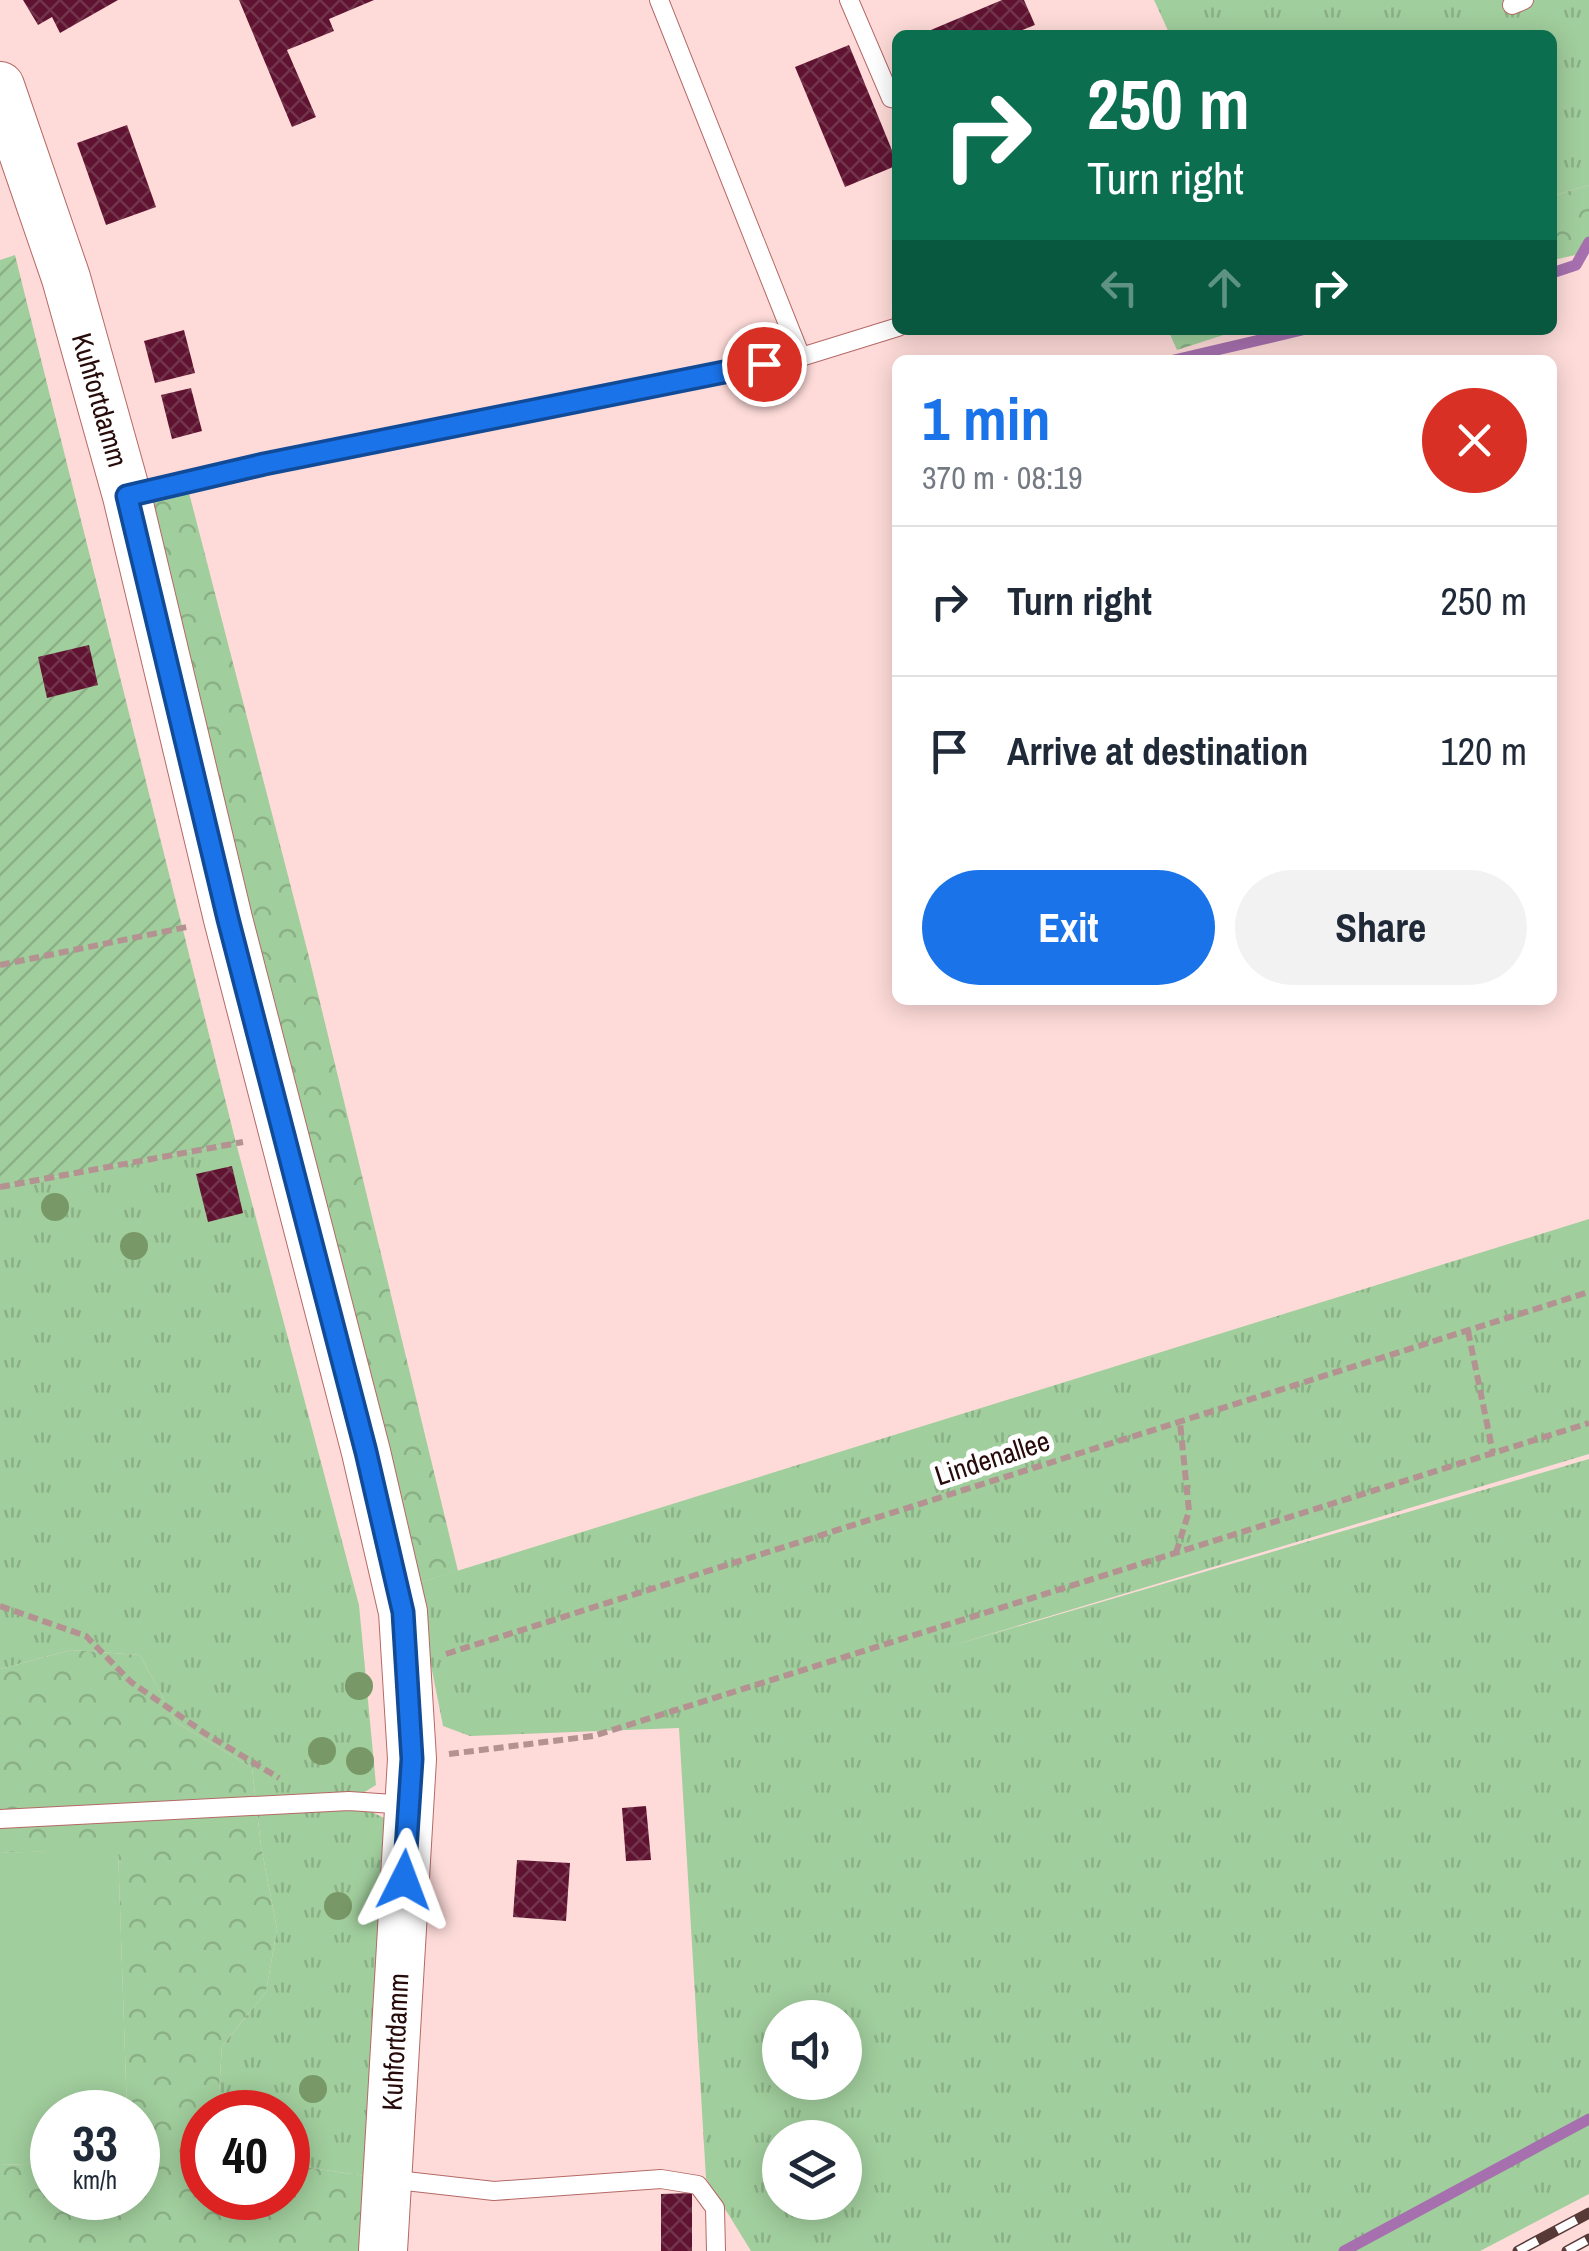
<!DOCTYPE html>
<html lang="en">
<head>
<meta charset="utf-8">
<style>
  body { margin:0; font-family:"Archivo Narrow",sans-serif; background:#f2f2f3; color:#1f2937; height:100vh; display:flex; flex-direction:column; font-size:38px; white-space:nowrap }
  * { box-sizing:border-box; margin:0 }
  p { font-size:32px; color:#747a83 }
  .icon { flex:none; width:55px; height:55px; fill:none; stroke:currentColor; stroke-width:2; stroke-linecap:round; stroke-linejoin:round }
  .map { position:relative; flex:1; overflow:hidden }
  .details { position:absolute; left:892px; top:355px; width:665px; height:650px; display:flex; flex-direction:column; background:#fff; border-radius:15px; box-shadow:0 5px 25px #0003 }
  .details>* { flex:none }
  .guide { position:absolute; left:892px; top:30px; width:665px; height:305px; border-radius:15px; box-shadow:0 5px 25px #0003; background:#0b6e4f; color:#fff; overflow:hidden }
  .tools { position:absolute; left:762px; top:2000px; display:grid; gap:20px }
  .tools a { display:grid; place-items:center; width:100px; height:100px; border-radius:50%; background:#fff; box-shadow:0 5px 25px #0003; font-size:50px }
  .speed { position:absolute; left:30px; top:2090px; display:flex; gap:20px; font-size:50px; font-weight:700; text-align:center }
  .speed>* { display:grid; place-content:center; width:130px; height:130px; border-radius:50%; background:#fff; box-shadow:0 5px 25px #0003; line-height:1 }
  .speed small { font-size:25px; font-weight:400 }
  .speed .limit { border:15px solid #d22; background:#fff; color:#111 }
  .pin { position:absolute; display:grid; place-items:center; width:85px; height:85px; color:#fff; margin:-42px; border:5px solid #fff; border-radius:50%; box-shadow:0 2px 10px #0007 }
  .me { position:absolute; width:110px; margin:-55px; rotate:3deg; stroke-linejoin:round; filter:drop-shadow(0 0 8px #0008) }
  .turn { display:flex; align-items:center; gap:35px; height:210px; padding:0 30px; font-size:45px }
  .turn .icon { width:130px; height:130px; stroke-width:2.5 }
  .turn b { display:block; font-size:70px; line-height:85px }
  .lanes { display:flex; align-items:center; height:95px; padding:0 30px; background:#0003; justify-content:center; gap:50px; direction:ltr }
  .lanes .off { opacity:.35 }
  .round { display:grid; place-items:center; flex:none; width:105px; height:105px; border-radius:52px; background:#f2f2f3 }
  .summary { display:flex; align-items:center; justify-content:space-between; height:170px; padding:0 30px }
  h1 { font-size:60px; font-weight:800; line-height:75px; color:#1a73e8 }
  .button { display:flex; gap:20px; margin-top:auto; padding:20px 30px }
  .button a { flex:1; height:115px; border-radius:60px; background:#1a73e8; color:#fff; font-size:40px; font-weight:800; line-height:115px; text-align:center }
  .button a+a { background:#f2f2f3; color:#1f2937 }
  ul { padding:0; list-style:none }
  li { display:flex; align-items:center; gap:30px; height:150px; padding:0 30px; border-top:2px solid #e0e1e3 }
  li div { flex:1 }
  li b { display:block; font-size:38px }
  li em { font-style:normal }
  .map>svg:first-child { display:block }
  .grass { fill:url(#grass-tufts); fill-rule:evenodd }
  .forest { fill:url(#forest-crowns) }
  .garden { fill:url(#garden-furrows) }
  .pitch { fill:#a1ce9d }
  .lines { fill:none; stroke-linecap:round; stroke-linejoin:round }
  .stream { stroke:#a670ae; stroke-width:11 }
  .building { fill:url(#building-cross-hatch) }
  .service-casing { stroke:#b56966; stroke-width:20 }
  .tertiary-casing { stroke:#b56966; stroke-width:50 }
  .path { stroke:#b39291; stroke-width:6; stroke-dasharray:10 5; stroke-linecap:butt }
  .service { stroke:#fff; stroke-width:18 }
  .tertiary { stroke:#fff; stroke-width:48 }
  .rail-casing { stroke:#573938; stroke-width:11 }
  .rail { stroke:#fff; stroke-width:8; stroke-dasharray:22; stroke-linecap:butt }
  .tree { fill:#789867 }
  .route-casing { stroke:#114b97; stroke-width:25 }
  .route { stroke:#1a73e8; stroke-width:18 }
  .labels { text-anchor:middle; stroke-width:10; stroke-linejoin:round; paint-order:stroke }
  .street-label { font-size:28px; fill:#270a0a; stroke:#fff }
</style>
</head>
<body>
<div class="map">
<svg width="1589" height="2251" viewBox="0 0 1589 2251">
  <defs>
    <pattern id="grass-tufts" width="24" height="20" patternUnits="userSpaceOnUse" patternTransform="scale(2.5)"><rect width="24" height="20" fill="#a1ce9d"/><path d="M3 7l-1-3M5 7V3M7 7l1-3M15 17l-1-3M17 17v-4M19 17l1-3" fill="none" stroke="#8bb086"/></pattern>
    <pattern id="forest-crowns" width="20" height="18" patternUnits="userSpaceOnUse" patternTransform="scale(2.5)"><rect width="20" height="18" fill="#a1ce9d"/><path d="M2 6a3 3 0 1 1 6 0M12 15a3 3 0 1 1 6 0" fill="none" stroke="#8bb086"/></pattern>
    <pattern id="garden-furrows" width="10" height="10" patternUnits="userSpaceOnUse" patternTransform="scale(2.5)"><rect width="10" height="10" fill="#a1ce9d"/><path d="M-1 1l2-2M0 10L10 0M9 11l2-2" fill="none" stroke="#8bb086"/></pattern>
    <pattern id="building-cross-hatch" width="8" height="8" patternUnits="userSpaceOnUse" patternTransform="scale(2.5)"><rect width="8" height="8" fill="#5f1330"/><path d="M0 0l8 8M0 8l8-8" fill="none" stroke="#72344b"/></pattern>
  </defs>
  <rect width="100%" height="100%" fill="#fedbd9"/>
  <g class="grass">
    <polygon points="1154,0 1589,0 1589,185 1553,196 1552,35 1170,35"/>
    <polygon points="236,1143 359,1605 376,1785 350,1801 392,1822 380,2178 304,2167 288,2159 288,2112 223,2112 218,2107 222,2046 266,1992 277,1929 261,1846 252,1768 176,1722 140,1655 71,1650 0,1669 0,1187"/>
    <path d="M1589 1219V1454L944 1648 1589 1459V2194L1480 2251H751L706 2178 679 1728 470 1736 443 1726 415 1584ZM780 2018H845V2082H780ZM780 2138H845V2202H780Z"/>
  </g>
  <g class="forest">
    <polygon points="1589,185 1589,252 1553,260 1553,196"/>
    <polygon points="1168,330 1239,330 1177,350"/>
    <polygon points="187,485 308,953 458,1571 415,1584 136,497"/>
    <polygon points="71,1650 140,1655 176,1722 252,1768 261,1846 277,1929 266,1992 222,2046 218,2106 223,2112 202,2112 202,2198 288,2198 288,2159 304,2167 380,2178 375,2251 0,2251 0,2165 52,2163 52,2198 138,2198 138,2112 127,2112 118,1849 0,1853 0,1669"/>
  </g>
  <polygon class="garden" points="15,255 236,1143 0,1187 0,260"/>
  <polygon class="pitch" points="118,1848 127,2112 52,2112 52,2163 0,2165 0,1853"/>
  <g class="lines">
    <g class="stream">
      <polyline points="1552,273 1576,265 1589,242"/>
      <polyline points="1174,360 1302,330"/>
      <polyline points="1344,2251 1589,2119"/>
    </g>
  </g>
  <g class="building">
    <polygon points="23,0 118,0 60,33 52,17 38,25"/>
    <polygon points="239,0 374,0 329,19 334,31 287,50 316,117 292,127"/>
    <polygon points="1002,0 1024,0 1035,25 1010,35 919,35"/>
    <polygon points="849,45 898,165 845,187 795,67"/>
    <polygon points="127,125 156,207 106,225 77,143"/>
    <polygon points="184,330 195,373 155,383 144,341"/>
    <polygon points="191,388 202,431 172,439 161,395"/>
    <polygon points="89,645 98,685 47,698 38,657"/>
    <polygon points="232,1166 243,1213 208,1222 196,1174"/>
    <polygon points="646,1806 651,1860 626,1861 622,1808"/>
    <polygon points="517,1860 570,1863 566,1921 513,1917"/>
    <polygon points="692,2193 692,2251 661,2251 661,2194"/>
  </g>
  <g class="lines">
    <defs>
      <g id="service">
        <polyline points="659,0 801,357"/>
        <polyline points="849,0 891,98 898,99"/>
        <polyline points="1512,5 1524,0"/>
        <polyline points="127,496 264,464 801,357 898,327"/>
        <polyline points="0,1819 349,1801 408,1805"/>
        <polyline points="388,2179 494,2191 661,2179 698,2185 715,2208 716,2251"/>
      </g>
      <polyline id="tertiary" points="0,86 66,278 127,496 228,919 366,1452 403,1612 412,1759 383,2251"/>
    </defs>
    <use href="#service" class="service-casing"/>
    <use href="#tertiary" class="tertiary-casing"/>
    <g class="path">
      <polyline points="0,965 187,927"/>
      <polyline points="0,1187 243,1142"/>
      <polyline points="1468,1331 1493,1453"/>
      <polyline points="1176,1553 1189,1511 1180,1422"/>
      <polyline points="0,1606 86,1636 131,1682 206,1734 279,1778"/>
      <polyline points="446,1654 1589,1292"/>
      <polyline points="449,1754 593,1736 1589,1423"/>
    </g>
    <use href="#service" class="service"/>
    <use href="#tertiary" class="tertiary"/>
    <defs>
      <g id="rail">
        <polyline points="1518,2251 1589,2213"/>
        <polyline points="1567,2251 1589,2239"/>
      </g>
    </defs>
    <use href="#rail" class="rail-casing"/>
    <use href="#rail" class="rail"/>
  </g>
  <g class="tree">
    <circle cx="55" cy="1207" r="14"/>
    <circle cx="134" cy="1246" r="14"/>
    <circle cx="359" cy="1686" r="14"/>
    <circle cx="322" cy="1751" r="14"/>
    <circle cx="360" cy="1761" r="14"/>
    <circle cx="338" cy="1906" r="14"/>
    <circle cx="313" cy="2089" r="14"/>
  </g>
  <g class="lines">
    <defs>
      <polyline id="route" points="404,1880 412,1759 403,1612 366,1452 228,919 127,496 264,464 764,364"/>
    </defs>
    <use href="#route" class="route-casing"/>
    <use href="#route" class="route"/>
  </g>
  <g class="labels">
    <g class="street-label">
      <text transform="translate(100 400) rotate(74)" y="10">Kuhfortdamm</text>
      <text transform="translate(992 1458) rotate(-18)" y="10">Lindenallee</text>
      <text transform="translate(395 2042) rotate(-87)" y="10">Kuhfortdamm</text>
    </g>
  </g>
</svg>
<div class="tools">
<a><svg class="icon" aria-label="sound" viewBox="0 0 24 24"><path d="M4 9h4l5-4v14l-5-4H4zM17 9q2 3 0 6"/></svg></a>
<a><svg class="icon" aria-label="layers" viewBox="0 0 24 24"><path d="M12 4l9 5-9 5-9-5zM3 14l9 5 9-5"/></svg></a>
</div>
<div class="speed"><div>33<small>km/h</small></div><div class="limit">40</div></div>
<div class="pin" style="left:764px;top:364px;background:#d93025"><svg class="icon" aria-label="arrive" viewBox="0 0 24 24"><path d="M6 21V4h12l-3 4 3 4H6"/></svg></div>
<svg class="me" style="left:404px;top:1880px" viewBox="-20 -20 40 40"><path d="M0-17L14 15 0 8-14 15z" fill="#1a73e8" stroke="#fff" stroke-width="4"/></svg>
<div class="guide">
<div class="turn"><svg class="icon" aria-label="right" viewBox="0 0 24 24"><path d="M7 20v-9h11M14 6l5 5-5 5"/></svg><div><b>250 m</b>Turn right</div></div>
<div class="lanes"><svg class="icon off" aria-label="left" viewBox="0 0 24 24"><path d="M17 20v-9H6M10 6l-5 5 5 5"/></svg><svg class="icon off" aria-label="ahead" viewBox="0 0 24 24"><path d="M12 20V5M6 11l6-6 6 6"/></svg><svg class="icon" aria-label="right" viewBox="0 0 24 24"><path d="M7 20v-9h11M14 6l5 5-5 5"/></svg></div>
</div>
<section class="details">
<div class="summary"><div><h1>1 min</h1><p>370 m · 08:19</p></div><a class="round" style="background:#d93025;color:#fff"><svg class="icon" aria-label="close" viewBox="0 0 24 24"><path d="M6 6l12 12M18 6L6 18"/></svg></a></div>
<ul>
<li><svg class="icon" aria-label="right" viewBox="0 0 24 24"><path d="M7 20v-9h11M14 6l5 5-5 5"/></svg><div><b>Turn right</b></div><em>250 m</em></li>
<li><svg class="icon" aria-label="arrive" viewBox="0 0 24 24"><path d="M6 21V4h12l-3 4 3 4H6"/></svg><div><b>Arrive at destination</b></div><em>120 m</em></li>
</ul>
<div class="button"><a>Exit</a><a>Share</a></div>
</section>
</div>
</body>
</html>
